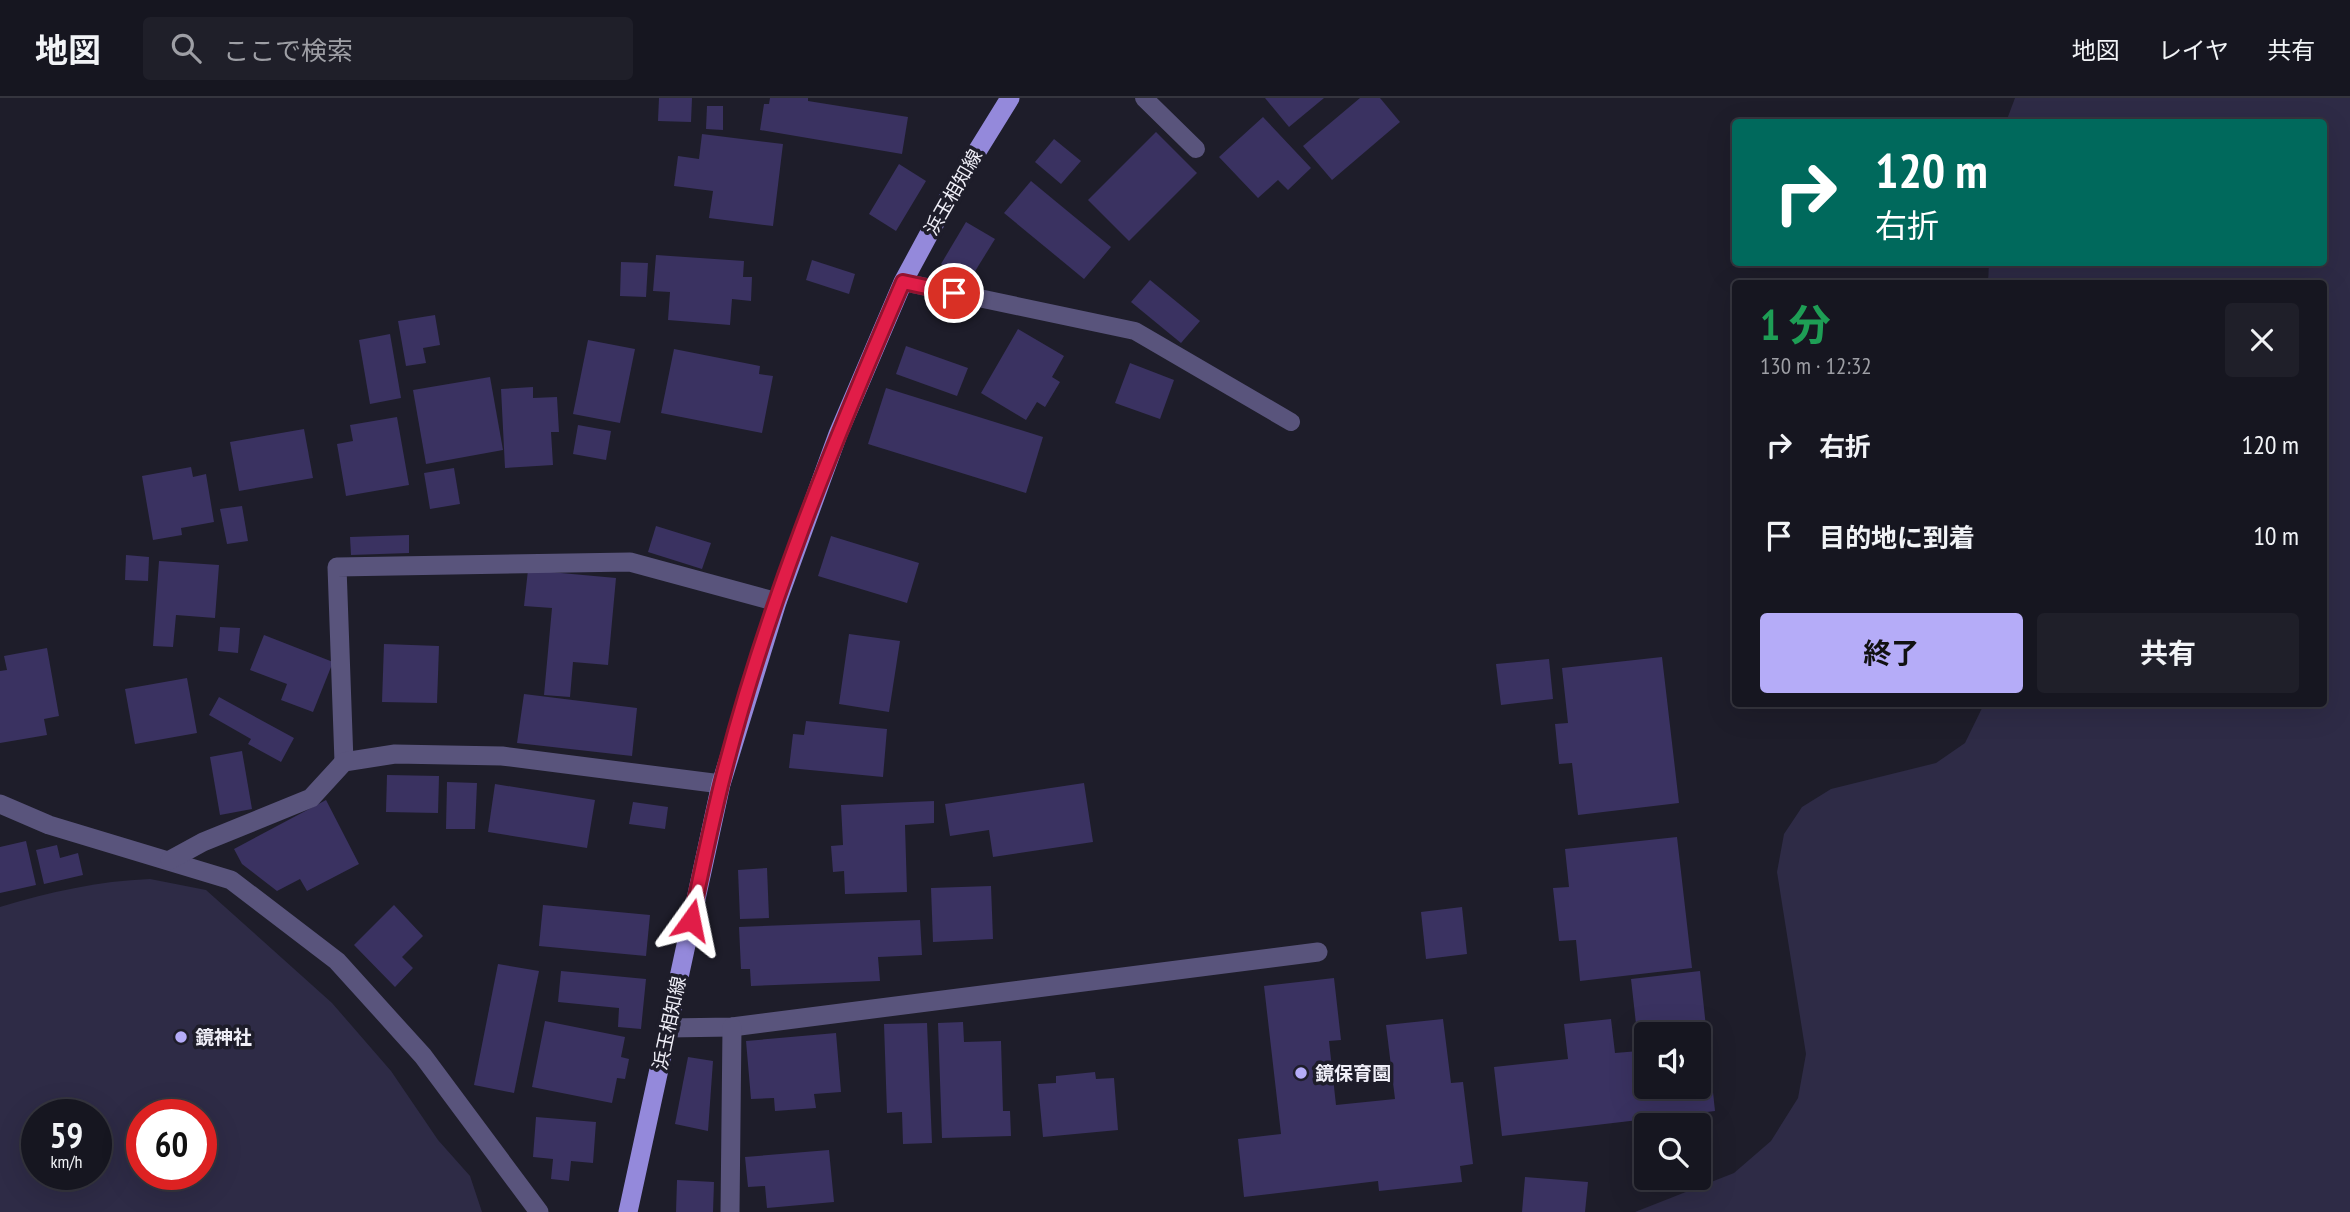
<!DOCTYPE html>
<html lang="ja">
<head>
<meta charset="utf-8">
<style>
  body { margin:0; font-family:"PT Sans Narrow","Noto Sans JP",sans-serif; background:#1f1f29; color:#f1f3f6; height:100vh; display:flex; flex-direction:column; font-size:26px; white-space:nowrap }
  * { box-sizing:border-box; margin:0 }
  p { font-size:23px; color:#9e9fa5 }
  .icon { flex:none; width:38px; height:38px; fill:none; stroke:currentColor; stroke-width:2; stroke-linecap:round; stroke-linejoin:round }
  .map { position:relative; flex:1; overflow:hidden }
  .details { position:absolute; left:1732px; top:182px; width:595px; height:427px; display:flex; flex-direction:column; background:#161620; border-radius:7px; box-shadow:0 7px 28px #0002,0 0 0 2px #35353e }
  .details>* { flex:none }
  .guide { position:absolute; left:1732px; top:21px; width:595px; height:147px; border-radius:7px; box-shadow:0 7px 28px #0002,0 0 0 2px #35353e; background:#00695c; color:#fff; overflow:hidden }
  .fabs { position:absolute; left:1634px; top:924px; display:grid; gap:14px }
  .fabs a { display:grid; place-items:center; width:77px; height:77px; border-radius:7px; background:#161620; box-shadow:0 7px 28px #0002,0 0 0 2px #35353e; font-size:35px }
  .speed { position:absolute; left:21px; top:1001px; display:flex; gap:14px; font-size:35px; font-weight:700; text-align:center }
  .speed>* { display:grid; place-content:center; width:91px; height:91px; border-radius:50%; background:#161620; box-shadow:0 7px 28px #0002,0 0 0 2px #35353e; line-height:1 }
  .speed small { font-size:18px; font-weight:400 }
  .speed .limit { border:10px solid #d22; background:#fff; color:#111 }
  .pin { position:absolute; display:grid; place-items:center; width:60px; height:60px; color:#fff; margin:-30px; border:4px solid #fff; border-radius:50%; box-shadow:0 2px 7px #0007 }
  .me { position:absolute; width:77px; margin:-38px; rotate:12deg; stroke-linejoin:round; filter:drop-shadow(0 0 5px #0008) }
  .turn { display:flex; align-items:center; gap:24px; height:147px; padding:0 28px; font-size:32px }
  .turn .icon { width:91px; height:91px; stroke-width:2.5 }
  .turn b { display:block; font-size:49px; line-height:60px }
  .round { display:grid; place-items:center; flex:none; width:74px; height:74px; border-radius:7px; background:#1f1f29 }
  .headline { display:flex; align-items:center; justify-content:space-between; height:119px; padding:0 28px }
  h1 { font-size:42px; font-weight:700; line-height:52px; color:#1e9e55 }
  .button { display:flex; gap:14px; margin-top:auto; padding:14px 28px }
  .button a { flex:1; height:80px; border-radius:7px; background:#b5acf8; color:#111; font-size:28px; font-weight:700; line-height:80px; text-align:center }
  .button a+a { background:#1f1f29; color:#f1f3f6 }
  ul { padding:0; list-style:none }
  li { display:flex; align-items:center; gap:21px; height:91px; padding:0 28px }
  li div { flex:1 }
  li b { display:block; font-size:26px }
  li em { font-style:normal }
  header { display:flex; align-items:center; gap:42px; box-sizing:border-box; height:98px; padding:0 35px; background:#161620; border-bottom:2px solid #35353e }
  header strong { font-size:33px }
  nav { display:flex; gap:38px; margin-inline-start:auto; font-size:24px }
  .search { width:490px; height:63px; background:#1f1f29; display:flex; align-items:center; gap:18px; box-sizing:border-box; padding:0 24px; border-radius:7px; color:#9e9fa5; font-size:26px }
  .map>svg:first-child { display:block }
  .green { fill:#2e2b46; fill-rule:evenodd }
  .building { fill:#3a3261; fill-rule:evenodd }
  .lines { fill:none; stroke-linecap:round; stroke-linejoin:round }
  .service { stroke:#59547c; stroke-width:18 }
  .minor { stroke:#59547c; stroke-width:19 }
  .primary { stroke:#9489db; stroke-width:19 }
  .route-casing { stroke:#92132f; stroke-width:18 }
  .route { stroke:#e11d48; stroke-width:12 }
  .poi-dot { fill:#b5acf8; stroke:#1e1d2a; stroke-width:2.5 }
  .labels { text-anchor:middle; stroke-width:7; stroke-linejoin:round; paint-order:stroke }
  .street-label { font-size:19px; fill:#efeef7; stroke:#1e1d2a }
  .poi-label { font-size:19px; font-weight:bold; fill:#efeef7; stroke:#1e1d2a; text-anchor:start }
</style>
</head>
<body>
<header>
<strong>地図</strong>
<div class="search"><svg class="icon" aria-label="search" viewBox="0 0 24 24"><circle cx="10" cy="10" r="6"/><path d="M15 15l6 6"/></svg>ここで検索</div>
<nav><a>地図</a><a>レイヤ</a><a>共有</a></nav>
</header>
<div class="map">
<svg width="2350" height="1114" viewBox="0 0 2350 1114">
  <rect width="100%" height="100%" fill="#1e1d2a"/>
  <g class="green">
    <polygon points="2015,0 2350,0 2350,1114 1635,1114 1734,1075 1771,1043 1798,1000 1806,956 1777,774 1784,736 1802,709 1831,691 1936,665 1965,645 1984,606 2324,606 2324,186 1988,185 1989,165 2324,164 2324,24 2006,24"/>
    <path d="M150 781 206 792 332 905 391 973 438 1042 470 1078 482 1114H0V809C50 794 98 783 150 781ZM37 1017H96V1076H37ZM142 1017H201V1076H142Z"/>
  </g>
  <g class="building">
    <polygon points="659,0 692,0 691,24 658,23"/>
    <polygon points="770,0 808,0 808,3 908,19 902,56 760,32 764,6 769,6"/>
    <polygon points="1265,0 1324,0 1289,29"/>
    <polygon points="1360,0 1380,0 1400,24 1332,82 1303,48"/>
    <polygon points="707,8 723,8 723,32 706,31"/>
    <polygon points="1263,19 1311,70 1288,92 1278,82 1258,100 1219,59"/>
    <polygon points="1156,34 1197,75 1129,143 1088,102"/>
    <polygon points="702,36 783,46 773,128 709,120 713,93 674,88 678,58 699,61"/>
    <polygon points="1054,41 1081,63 1061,86 1035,64"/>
    <polygon points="899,66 926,83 896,133 869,116"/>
    <polygon points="1031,83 1111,149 1084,181 1004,115"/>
    <polygon points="966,124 995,141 969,183 941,166"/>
    <polygon points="656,157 744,163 743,179 752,179 751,203 732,201 730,227 668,222 670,194 653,193"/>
    <polygon points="812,162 855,176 849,196 806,182"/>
    <polygon points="621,164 648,165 646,199 620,198"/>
    <polygon points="1150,182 1200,223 1181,245 1131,204"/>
    <polygon points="435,217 440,247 423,250 426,265 406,268 398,223"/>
    <polygon points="1018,231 1064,258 1052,279 1060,284 1045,309 1037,304 1026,322 981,295"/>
    <polygon points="390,236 401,300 370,306 359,242"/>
    <polygon points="588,242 635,251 620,325 573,316"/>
    <polygon points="906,248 968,270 957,298 896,276"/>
    <polygon points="674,251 760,268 759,276 773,278 762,335 661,315"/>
    <polygon points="1130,265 1174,282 1160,321 1115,305"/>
    <polygon points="490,279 503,352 426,366 413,292"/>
    <polygon points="533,289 533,300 557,299 559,334 551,334 553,367 505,370 501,291"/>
    <polygon points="886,290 1043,339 1026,395 868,346"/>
    <polygon points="397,319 409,387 346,398 337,346 353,343 350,327"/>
    <polygon points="578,327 611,333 606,362 573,356"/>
    <polygon points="304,331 313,380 239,393 230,344"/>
    <polygon points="191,369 193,379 206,376 214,424 181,430 182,437 153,442 142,378"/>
    <polygon points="454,370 460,406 430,411 424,375"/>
    <polygon points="242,408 248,443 227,446 220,411"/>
    <polygon points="656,428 711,445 702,471 648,454"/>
    <polygon points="409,437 409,455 351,457 350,439"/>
    <polygon points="831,438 919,465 907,505 818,478"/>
    <polygon points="126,457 149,459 148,483 125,482"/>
    <polygon points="159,463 219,467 215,520 176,517 173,549 153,548"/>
    <polygon points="528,472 616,480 608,567 573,564 570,599 544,597 552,510 524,508"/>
    <polygon points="220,529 240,530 238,555 218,553"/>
    <polygon points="849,536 900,543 889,614 839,606"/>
    <polygon points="264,537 333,564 313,614 281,602 287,586 250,572"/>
    <polygon points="384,546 439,548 437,605 382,604"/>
    <polygon points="47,550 59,618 44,621 47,637 0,645 0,573 7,572 4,558"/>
    <polygon points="1662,559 1679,705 1578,717 1572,665 1559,666 1555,626 1568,625 1562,570"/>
    <polygon points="1549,561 1553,601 1501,607 1496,566"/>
    <polygon points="187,580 197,635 135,646 125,591"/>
    <polygon points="524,596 637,610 632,658 517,645"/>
    <polygon points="219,599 294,640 281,664 248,646 251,641 209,617"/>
    <polygon points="806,623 887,631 883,679 789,670 793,636 804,637"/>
    <polygon points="242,653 252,711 220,717 210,659"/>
    <polygon points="387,677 439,678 438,715 386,714"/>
    <polygon points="447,684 477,685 475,731 446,731"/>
    <polygon points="1084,685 1093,744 993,759 989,732 950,738 945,706"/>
    <polygon points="495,686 595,702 587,750 488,734"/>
    <polygon points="326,702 359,766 307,793 300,781 277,793 242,766 234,751"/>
    <polygon points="934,703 934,725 905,727 907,794 845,796 844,773 833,774 831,748 843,747 841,707"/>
    <polygon points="633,704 668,709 665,731 629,726"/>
    <polygon points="1677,739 1692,870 1580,883 1576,842 1559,843 1553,790 1569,789 1565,751"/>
    <polygon points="26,743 36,787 0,795 0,749"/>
    <polygon points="57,747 60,760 78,755 83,777 44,786 36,752"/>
    <polygon points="767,770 769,820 740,821 738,772"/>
    <polygon points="991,788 993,841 933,844 931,790"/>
    <polygon points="394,807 423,838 402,859 413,870 395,889 354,847"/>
    <polygon points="543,807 650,817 646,858 539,848"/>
    <polygon points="1462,809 1467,856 1426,861 1421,814"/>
    <polygon points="920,822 922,857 878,859 880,883 751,888 750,871 741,871 739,829"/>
    <polygon points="498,866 539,873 514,995 474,987"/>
    <polygon points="561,873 646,881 641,931 618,929 619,910 558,904"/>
    <path d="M1700 873 1715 1013 1502 1038 1494 969 1568 961 1564 926 1611 921 1615 955 1639 953 1631 881ZM1647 936H1699V989H1647Z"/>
    <polygon points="1334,880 1341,942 1329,943 1336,1007 1395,1001 1386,927 1443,921 1451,985 1463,984 1473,1066 1460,1068 1462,1084 1379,1093 1378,1083 1244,1099 1238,1041 1281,1036 1264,888"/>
    <polygon points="545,923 625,939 621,959 629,961 625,981 617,980 612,1005 532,989"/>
    <polygon points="963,924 964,944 1001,943 1003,1013 1010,1013 1011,1038 942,1040 938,925"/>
    <polygon points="927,925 932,1045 903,1046 902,1014 887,1015 884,926"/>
    <polygon points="836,935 841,994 814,996 816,1010 775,1013 774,1000 751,1001 746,943"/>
    <polygon points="688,959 713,963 708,1033 675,1026"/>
    <polygon points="1095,974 1096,981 1114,980 1118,1032 1043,1039 1038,986 1056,985 1056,978"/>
    <polygon points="536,1019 596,1024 593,1065 571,1063 569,1083 551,1081 553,1061 533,1059"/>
    <polygon points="829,1052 834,1104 767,1110 765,1088 748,1089 745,1059"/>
    <polygon points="1525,1079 1588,1084 1585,1114 1522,1114"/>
    <polygon points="677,1082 714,1084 713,1114 676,1114"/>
  </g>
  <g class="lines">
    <g class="service">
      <polyline points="1144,0 1196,51"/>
      <polyline points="903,184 1135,233 1291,324"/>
    </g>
    <g class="minor">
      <polyline points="344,664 337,469 630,464 777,504"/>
      <polyline points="0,706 49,727 231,782 337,863 423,958 539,1114"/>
      <polyline points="170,762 203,744 311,700 344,664 395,656 502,658 721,686"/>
      <polyline points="668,930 732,929 1318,854"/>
      <polyline points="730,1114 732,929"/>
    </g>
    <polyline class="primary" points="628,1114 721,686 777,504 838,336 903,184 950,97 1010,0"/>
  </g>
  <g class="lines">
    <defs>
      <path id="route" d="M691 822C701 777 710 732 721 687 764 514 832 348 903 184L954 195"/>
    </defs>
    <use href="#route" class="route-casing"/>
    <use href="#route" class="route"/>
  </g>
  <g class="poi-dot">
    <circle cx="181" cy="939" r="7"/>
    <circle cx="1301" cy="975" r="7"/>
  </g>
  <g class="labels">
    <g class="street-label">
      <text transform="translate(953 94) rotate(-60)" y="7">浜玉相知線</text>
      <text transform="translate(669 925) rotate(-78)" y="7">浜玉相知線</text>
    </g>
    <g class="poi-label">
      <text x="195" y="946">鏡神社</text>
      <text x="1315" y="982">鏡保育園</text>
    </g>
  </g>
</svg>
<div class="fabs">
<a><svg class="icon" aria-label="sound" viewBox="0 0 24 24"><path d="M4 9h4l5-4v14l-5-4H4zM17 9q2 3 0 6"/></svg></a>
<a><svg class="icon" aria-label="search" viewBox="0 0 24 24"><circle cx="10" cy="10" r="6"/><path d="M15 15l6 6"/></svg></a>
</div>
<div class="speed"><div>59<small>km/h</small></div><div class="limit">60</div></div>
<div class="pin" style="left:954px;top:195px;background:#d93025"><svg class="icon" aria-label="arrive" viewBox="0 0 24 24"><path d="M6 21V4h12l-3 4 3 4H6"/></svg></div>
<svg class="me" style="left:691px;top:822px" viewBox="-20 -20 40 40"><path d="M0-17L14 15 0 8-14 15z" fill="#e11d48" stroke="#fff" stroke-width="4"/></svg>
<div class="guide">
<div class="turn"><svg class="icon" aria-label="right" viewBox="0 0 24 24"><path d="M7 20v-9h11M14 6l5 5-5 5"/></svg><div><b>120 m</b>右折</div></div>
</div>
<section class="details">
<div class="headline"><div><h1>1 分</h1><p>130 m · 12:32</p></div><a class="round"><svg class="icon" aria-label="close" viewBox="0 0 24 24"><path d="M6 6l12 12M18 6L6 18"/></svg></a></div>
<ul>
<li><svg class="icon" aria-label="right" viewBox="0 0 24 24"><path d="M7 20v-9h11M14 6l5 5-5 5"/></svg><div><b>右折</b></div><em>120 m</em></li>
<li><svg class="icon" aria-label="arrive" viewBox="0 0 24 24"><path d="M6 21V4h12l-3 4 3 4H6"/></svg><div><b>目的地に到着</b></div><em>10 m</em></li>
</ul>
<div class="button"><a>終了</a><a>共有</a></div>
</section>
</div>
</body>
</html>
